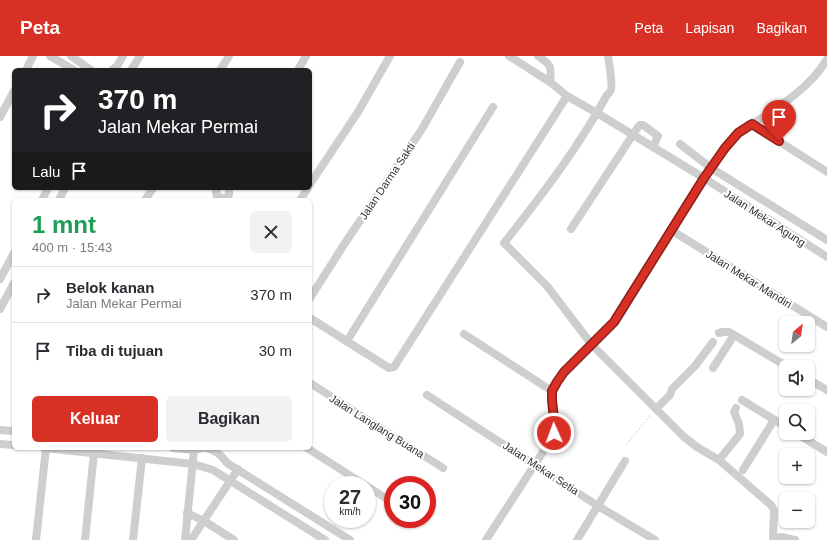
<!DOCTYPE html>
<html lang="id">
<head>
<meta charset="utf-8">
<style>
  body { margin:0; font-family:Helvetica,sans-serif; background:#f2f2f3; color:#2b2b33; height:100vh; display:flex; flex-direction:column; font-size:15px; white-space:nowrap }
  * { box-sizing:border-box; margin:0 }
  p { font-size:13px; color:#7c7c81 }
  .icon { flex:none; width:22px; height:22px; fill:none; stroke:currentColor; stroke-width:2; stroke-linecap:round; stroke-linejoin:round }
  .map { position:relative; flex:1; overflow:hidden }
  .details { position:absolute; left:12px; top:142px; width:300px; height:252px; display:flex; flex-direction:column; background:#fff; border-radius:6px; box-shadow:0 1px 3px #0004 }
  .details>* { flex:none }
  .banner { position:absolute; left:12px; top:12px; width:300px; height:122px; border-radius:6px; box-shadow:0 1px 3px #0004; background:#202124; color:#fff; overflow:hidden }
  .needle { width:26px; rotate:29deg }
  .tools { position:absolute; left:779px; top:260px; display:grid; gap:8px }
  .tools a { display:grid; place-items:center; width:36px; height:36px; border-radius:6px; background:#fff; box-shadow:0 1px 3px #0004; font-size:20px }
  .speed { position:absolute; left:324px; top:420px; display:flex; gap:8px; font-size:20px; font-weight:700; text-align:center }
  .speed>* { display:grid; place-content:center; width:52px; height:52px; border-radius:50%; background:#fff; box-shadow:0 1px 3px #0004; line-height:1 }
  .speed small { font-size:10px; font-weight:400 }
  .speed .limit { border:6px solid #d22; background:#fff; color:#111 }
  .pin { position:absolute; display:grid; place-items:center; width:34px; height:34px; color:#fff; margin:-41px -17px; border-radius:50% 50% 50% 0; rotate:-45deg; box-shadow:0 0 4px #0007 }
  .pin .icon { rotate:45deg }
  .me { position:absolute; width:44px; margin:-22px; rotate:358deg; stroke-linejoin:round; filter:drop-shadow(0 0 3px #0008) }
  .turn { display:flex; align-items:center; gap:14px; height:84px; padding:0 20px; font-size:18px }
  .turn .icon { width:52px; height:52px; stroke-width:2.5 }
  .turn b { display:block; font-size:28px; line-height:34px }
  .then { display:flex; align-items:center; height:38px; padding:0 20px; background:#0003; gap:8px; font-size:15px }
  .round { display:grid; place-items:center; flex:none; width:42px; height:42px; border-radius:6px; background:#f2f2f3 }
  .headline { display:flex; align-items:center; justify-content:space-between; height:68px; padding:0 20px }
  h1 { font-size:24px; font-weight:700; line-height:30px; color:#1e9e55 }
  .primary-button { display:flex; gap:8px; margin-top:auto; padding:8px 20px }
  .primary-button a { flex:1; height:46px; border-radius:6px; background:#d93025; color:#fff; font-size:16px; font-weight:700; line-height:46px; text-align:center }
  .primary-button a+a { background:#f2f2f3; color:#2b2b33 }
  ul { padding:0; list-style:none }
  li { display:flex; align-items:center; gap:12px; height:56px; padding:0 20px; border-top:1px solid #e1e1e2 }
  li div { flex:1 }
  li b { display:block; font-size:15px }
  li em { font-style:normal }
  header { display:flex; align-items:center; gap:24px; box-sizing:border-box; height:56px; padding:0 20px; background:#d93025; color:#fff }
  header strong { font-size:19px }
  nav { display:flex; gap:22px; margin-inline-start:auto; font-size:14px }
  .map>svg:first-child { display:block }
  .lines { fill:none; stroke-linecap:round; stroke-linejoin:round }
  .path { stroke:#cecece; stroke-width:1; stroke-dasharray:2 2; stroke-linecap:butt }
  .minor { stroke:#cecece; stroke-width:8 }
  .route-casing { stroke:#8d1f18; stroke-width:10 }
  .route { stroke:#d93025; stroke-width:7 }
  .labels { text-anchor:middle; stroke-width:4; stroke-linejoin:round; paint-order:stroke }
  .street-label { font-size:11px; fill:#313131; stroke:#fff }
</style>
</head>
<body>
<header>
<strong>Peta</strong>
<nav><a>Peta</a><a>Lapisan</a><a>Bagikan</a></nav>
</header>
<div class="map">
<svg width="827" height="484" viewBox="0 0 827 484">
  <rect width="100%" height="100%" fill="#fff"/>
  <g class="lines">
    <polyline class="path" points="626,389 651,358"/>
    <g class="minor">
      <polyline points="50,0 74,14"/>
      <polyline points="71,0 91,14"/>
      <polyline points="509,0 550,26 567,40 597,57 704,122 827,201"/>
      <path d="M538 0C551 9 552 10 550 26"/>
      <path d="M608 0C609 6 613 32 611 34 610 36 608 38 607 39 578 92 542 139 504 187L547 230 592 289 683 380 697 391 719 404 771 449 774 454 773 482 781 481 795 484"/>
      <polyline points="26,14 33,0"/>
      <polyline points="112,14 117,10 123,0"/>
      <polyline points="131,14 140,0"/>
      <polyline points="220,14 229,0"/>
      <polyline points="298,14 306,0"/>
      <polyline points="0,61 14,35"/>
      <polyline points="752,68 827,116"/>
      <polyline points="680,88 711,112 827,184"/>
      <polyline points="310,128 358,56 390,0"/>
      <polyline points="217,132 216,137 217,140 224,143 229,139 229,132"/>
      <polyline points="42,144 48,132"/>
      <polyline points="59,144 65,132"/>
      <polyline points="145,144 153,132"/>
      <polyline points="300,144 308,132"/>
      <polyline points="571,173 638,71 640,69 643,69 658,80 653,91"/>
      <polyline points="671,174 827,271"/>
      <polyline points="0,223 14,197"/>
      <polyline points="310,242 345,187 422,73 460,6"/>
      <polyline points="0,253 14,227"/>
      <polyline points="310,262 389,312 394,311 567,40"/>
      <polyline points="719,277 723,276 729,276 788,311"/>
      <polyline points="464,278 552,335"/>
      <polyline points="347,285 493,51"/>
      <polyline points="713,312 734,279"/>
      <polyline points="808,323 827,334"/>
      <polyline points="310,327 443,412"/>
      <polyline points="427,339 598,450 655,484"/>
      <polyline points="742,344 786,371"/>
      <polyline points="656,353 670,339 672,333 695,310 713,286"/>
      <polyline points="0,374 14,375"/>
      <polyline points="796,377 827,396"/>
      <polyline points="0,388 14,389"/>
      <polyline points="45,392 193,408 213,414 325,484"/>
      <polyline points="173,392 194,394 202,392"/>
      <path d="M206 392C216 394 221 399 227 407L350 484"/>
      <polyline points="307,392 365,429"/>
      <polyline points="719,404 740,378 739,368 734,356 736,352"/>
      <polyline points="743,414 774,364"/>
      <polyline points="367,430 393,447"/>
      <polyline points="187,457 204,465 234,484"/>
      <polyline points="36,484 46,392"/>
      <polyline points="85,484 94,397"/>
      <polyline points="133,484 142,402"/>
      <polyline points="185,484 194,394"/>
      <polyline points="191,484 238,413"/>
      <path d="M486 484 552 382C559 366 547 349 553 333 559 318 574 307 585 296 598 283 610 271 621 257L704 122 725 92 738 77C769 57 809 35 827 3"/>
      <polyline points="577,484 625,405"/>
    </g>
  </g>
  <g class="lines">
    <defs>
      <polyline id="route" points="554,377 555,372 552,344 552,335 557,326 564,316 614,266 704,122 725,92 738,77 752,68 779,85"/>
    </defs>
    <use href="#route" class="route-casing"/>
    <use href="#route" class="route"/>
  </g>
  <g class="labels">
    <g class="street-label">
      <text transform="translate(387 125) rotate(-56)" y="4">Jalan Darma Sakti</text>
      <text transform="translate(765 162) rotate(33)" y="4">Jalan Mekar Agung</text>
      <text transform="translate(749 223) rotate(32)" y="4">Jalan Mekar Mandiri</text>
      <text transform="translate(377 370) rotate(32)" y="4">Jalan Langlang Buana</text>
      <text transform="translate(541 412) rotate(33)" y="4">Jalan Mekar Setia</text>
    </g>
  </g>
</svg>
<div class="tools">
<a><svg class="needle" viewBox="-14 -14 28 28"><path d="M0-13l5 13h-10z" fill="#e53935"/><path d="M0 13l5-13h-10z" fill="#7c7c81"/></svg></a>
<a><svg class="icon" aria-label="sound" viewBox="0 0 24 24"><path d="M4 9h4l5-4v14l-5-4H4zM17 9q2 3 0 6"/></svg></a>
<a><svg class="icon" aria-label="search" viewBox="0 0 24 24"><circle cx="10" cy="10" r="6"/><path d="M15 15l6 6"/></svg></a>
<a>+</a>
<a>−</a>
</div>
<div class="speed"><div>27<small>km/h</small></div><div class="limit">30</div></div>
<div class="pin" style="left:779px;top:85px;background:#d93025"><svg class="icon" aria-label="arrive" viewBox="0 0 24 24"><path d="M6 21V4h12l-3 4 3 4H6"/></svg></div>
<svg class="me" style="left:554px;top:377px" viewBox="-20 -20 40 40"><circle r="17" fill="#d93025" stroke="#fff" stroke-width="3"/><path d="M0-11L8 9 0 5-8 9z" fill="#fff"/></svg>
<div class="banner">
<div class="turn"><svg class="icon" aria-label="right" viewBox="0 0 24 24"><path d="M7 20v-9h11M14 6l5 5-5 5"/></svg><div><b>370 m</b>Jalan Mekar Permai</div></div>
<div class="then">Lalu<svg class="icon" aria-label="arrive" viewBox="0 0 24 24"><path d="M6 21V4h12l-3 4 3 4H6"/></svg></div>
</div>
<section class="details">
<div class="headline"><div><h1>1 mnt</h1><p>400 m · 15:43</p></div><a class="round"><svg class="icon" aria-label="close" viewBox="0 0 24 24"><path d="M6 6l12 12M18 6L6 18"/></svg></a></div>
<ul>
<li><svg class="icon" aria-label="right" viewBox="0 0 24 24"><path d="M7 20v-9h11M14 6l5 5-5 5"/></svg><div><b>Belok kanan</b><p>Jalan Mekar Permai</p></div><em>370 m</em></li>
<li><svg class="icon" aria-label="arrive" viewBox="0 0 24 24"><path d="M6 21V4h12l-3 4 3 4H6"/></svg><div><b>Tiba di tujuan</b></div><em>30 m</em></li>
</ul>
<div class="primary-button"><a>Keluar</a><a>Bagikan</a></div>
</section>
</div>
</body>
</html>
